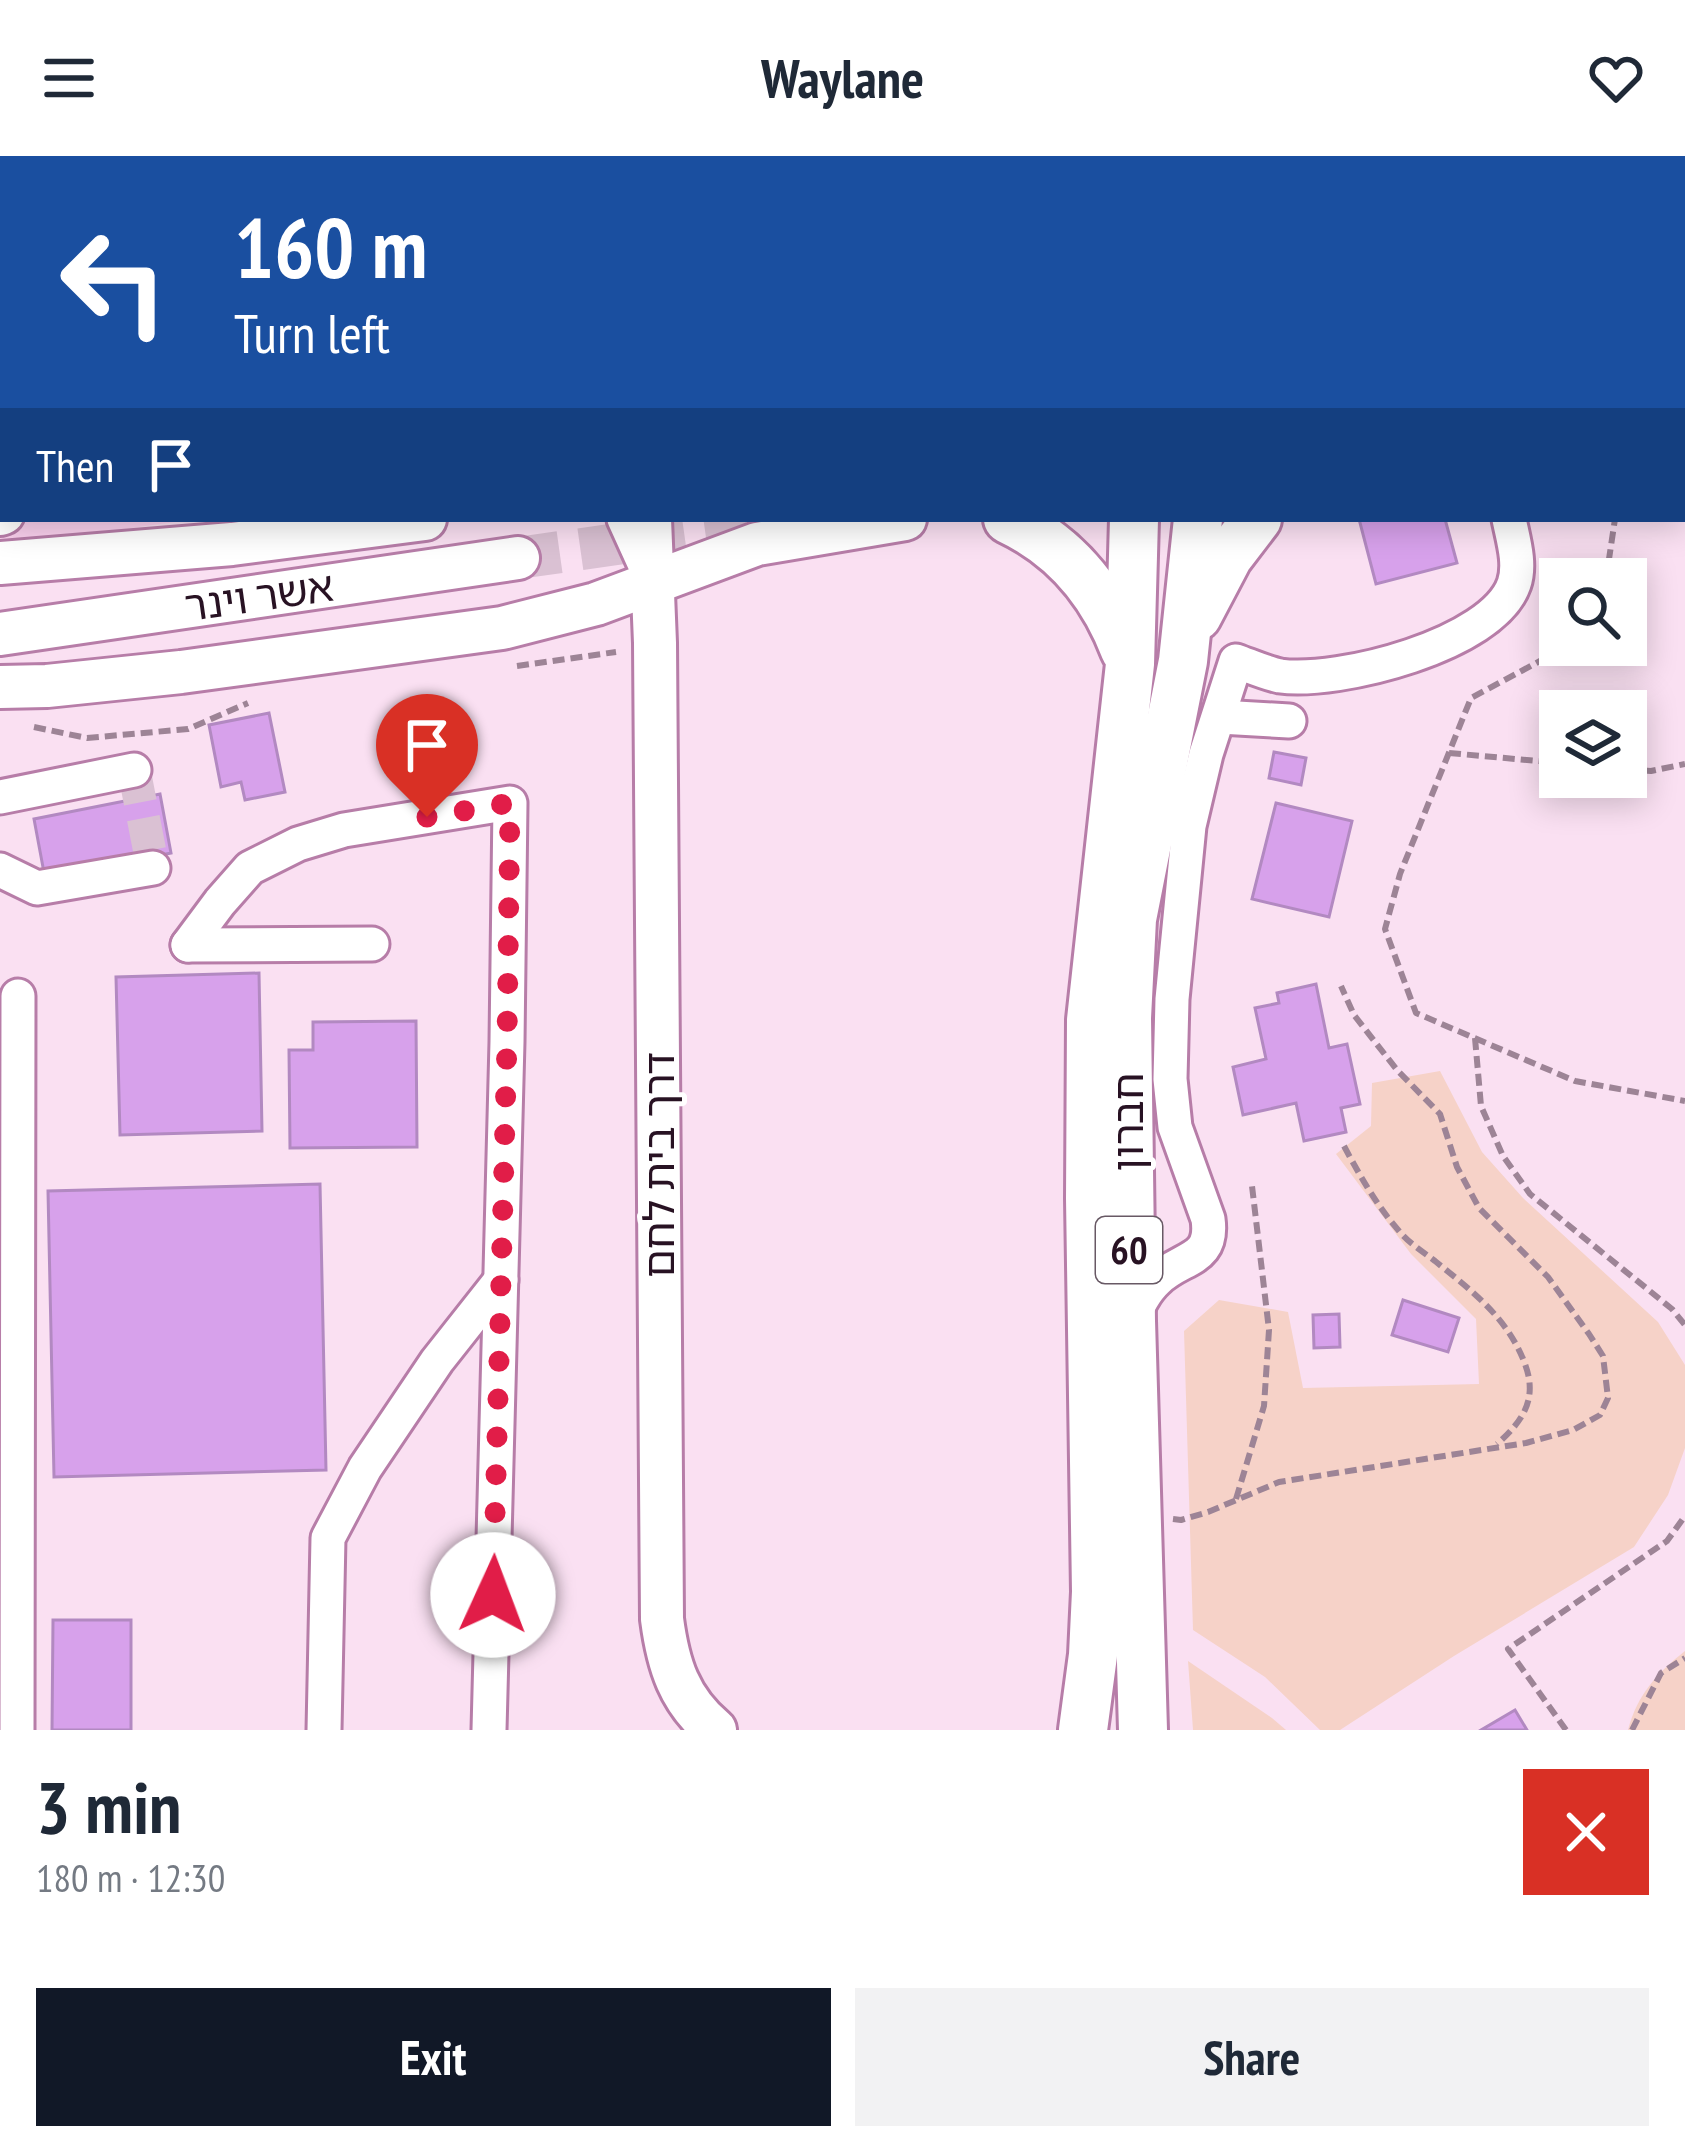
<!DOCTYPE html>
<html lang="en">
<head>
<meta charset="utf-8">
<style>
  body { margin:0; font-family:"PT Sans Narrow","Noto Sans Hebrew",sans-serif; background:#f2f2f3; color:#1f2937; height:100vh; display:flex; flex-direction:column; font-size:45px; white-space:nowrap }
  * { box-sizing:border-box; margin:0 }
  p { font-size:39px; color:#747a83 }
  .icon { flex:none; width:66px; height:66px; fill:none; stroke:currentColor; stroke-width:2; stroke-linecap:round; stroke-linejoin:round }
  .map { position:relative; height:1574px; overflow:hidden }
  .sheet { display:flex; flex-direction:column; background:#fff; flex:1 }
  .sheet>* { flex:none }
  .banner { position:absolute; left:0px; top:0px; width:1686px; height:366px; box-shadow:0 6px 30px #0003; background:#1a4fa0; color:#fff; overflow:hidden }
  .tools { position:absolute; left:1539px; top:402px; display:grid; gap:24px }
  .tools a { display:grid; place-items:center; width:108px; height:108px; border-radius:0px; background:#fff; box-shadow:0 6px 30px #0003; font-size:60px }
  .pin { position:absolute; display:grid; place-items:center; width:102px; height:102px; color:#fff; margin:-123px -51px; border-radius:50% 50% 50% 0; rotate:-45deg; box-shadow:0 0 12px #0007 }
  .pin .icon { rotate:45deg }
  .me { position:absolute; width:132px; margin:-66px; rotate:2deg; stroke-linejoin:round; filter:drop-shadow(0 0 9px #0008) }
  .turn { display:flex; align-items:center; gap:42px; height:252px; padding:0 36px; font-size:54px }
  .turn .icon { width:156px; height:156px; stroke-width:2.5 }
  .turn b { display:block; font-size:84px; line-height:102px }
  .then { display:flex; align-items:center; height:114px; padding:0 36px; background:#0003; gap:24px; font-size:45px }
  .round { display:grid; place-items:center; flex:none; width:126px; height:126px; border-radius:0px; background:#f2f2f3 }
  .headline { display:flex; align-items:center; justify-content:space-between; height:204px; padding:0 36px }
  h1 { font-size:72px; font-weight:700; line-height:90px }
  .cta { display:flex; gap:24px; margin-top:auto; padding:24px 36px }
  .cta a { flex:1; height:138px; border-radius:0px; background:#111827; color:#fff; font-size:48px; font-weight:700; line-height:138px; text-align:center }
  .cta a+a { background:#f2f2f3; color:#1f2937 }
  header { display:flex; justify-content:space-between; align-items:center; height:156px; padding:0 36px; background:#fff; font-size:54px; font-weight:700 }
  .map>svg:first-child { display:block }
  .built { fill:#fad0ed }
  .green { fill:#f6d2c8 }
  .building { fill:#d7a1eb; stroke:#b289c1; stroke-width:3 }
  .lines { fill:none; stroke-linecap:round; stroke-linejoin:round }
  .minor-tunnel { stroke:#dac1d3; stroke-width:33; stroke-dasharray:33 16; stroke-linecap:butt }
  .major-tunnel { stroke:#dac1d3; stroke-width:42; stroke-dasharray:42 21; stroke-linecap:butt }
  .minor-casing { stroke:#b77da8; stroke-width:39 }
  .major-casing { stroke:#b77da8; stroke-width:48 }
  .highway-casing { stroke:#b77da8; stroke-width:54 }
  .path { stroke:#9d8496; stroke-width:6; stroke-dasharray:12 6; stroke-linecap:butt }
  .minor { stroke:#fff; stroke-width:33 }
  .major { stroke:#fff; stroke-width:42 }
  .highway { stroke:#fff; stroke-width:48 }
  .route { stroke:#e11d48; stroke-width:21; stroke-dasharray:0 37.8 }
  .labels { text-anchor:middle; stroke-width:10; stroke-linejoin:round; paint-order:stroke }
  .shield { fill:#fff; stroke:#685965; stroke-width:3 }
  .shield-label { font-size:39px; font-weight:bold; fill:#281223 }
  .street-label { font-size:42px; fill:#281223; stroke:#fff }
</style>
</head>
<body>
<header><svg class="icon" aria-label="menu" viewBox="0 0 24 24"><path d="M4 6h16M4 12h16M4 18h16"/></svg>Waylane<svg class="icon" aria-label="heart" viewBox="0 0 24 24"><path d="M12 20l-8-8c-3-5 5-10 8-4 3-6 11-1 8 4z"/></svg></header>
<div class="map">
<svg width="1685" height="1574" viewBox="0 0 1685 1574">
  <rect width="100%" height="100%" fill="#fae0f2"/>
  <polygon class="built" points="0,0 519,0 520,3 3,3 3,363 197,363 0,390"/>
  <g class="green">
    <polygon points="1440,915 1482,996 1523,1042 1658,1166 1685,1209 1685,1292 1668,1339 1634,1391 1454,1500 1340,1574 1320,1574 1265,1521 1193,1474 1184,1175 1219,1144 1288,1156 1303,1232 1479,1228 1476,1163 1411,1098 1336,998 1371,970 1372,927"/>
    <path d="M1685 1495V1574H1628C1637 1539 1657 1517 1685 1495Z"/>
    <polygon points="1188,1505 1272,1562 1286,1574 1193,1574"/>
  </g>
  <g class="building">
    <polygon points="602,0 707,0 708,3 603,3"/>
    <rect x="819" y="0" width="76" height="3"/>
    <polygon points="975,0 1051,0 1051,3 976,3"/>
    <polygon points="1574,0 1666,0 1666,3 1575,3"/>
    <polygon points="1359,363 1445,363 1457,407 1376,428"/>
    <polygon points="269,557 285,636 245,644 241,626 221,631 209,569"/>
    <polygon points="1274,596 1306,602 1301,629 1269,622"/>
    <polygon points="160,638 171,697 45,722 34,663"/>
    <polygon points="1276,647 1352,665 1329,761 1252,743"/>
    <polygon points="259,817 262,975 120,979 116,821"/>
    <polygon points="1316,828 1329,892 1347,888 1360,948 1341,952 1346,976 1304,985 1296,947 1243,959 1233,911 1266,903 1255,852 1279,847 1277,837"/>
    <polygon points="416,865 417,991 290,992 289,894 313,894 313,866"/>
    <polygon points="320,1028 326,1314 54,1321 48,1035"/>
    <polygon points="1403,1144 1459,1162 1448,1196 1392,1179"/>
    <polygon points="1339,1158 1340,1191 1314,1192 1313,1159"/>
    <polygon points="53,1464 131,1464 131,1574 52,1574"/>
    <polygon points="1515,1554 1527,1574 1481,1574"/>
  </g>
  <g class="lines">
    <polyline class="minor-tunnel" points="134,614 153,712"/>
    <g class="major-tunnel">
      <polyline points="1683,183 1685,182"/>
      <polyline points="518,402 794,363"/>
    </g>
    <defs>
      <g id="minor">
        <polyline points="533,0 534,3"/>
        <polyline points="624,363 648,416"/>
        <polyline points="1220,561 1289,565"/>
        <polyline points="0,641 134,614"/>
        <polyline points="0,714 37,732 153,712"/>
        <polyline points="188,789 220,746 250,712 298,688 344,674 510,647 507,886 489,1574"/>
        <polyline points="188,789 372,788"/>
        <path d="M1131 1165C1138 1150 1145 1135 1157 1124 1181 1100 1214 1106 1208 1063L1175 971 1170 923 1172 843 1189 670 1206 598 1236 505C1250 510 1266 517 1280 520 1338 528 1493 489 1514 428 1521 408 1513 383 1509 363"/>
        <polyline points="17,1574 18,840"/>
        <polyline points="324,1574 328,1382 365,1312 437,1205 501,1124"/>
      </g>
      <g id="major">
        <polyline points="1683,128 1685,127"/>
        <polyline points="1683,214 1685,213"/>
        <polyline points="0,358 3,357"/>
        <path d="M650 363 655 487 662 1463C668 1509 679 1544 715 1574"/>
        <polyline points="0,407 232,388 425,363"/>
        <polyline points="0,478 518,402"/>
        <polyline points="0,531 47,530 181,516 502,472 596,448 757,388 905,363"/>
      </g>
      <g id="highway">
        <polyline points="1141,0 1141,3"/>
        <polyline points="1194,0 1194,3"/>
        <path d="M1008 363C1065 390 1103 436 1125 494"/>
        <polyline points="1197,460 1228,401 1257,363"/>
        <polyline points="1083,1574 1093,1499 1096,1436 1090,1042 1091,864 1130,508 1134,363"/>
        <polyline points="1143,1574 1131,1165 1127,862 1132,763 1183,505 1198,363"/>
      </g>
    </defs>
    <use href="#minor" class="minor-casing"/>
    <use href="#major" class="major-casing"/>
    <use href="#highway" class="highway-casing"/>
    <g class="path">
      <polyline points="1683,297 1685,297"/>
      <polyline points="1606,423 1615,363"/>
      <polyline points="1560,489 1540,505 1471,542 1400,718 1385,773 1416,857 1575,925 1685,945"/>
      <polyline points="517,510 616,496"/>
      <polyline points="34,571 87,582 188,573 248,547"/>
      <polyline points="1449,597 1560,607"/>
      <polyline points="1626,613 1651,615 1685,608"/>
      <polyline points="1475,882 1481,950 1503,1000 1530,1038 1672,1153 1685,1169"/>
      <path d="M1344 990C1360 1020 1377 1050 1399 1075 1409 1087 1423 1096 1435 1105 1472 1135 1508 1162 1525 1208 1538 1243 1523 1265 1497 1288"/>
      <polyline points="1236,1343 1264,1250 1269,1174 1252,1030"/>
      <polyline points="1173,1363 1181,1364 1208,1356 1279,1326 1526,1287 1573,1274 1600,1259 1608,1242 1603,1200 1589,1178 1548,1121 1479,1052 1457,1011 1440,958 1397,914 1354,859 1341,830"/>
      <polyline points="1566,1574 1508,1493 1667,1385 1685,1360"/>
      <polyline points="1632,1574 1661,1517 1685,1502"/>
    </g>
    <use href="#minor" class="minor"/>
    <use href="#major" class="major"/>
    <use href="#highway" class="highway"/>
  </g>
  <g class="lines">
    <polyline class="route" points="427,661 510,647 507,886 493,1439"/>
  </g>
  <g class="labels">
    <rect class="shield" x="1096" y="1061" width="66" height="66" rx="9"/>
    <g class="shield-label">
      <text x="1129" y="1108">60</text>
    </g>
    <g class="street-label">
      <text transform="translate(259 440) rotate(-8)" y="15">אשר וינר</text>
      <text transform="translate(1128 966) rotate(-90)" y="15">חברון</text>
      <text transform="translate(659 1009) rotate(-90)" y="15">דרך בית לחם</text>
    </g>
  </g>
</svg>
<div class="tools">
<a><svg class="icon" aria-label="search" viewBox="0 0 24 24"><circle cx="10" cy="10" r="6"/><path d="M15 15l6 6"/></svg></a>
<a><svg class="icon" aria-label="layers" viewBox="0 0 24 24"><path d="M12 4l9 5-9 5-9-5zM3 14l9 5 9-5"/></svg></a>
</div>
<div class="pin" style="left:427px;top:661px;background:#d93025"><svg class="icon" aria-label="arrive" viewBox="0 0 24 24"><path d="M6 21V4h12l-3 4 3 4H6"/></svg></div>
<svg class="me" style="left:493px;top:1439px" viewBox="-20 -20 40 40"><circle r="19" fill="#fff"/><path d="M0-13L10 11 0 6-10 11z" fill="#e11d48"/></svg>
<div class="banner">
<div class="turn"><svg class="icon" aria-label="left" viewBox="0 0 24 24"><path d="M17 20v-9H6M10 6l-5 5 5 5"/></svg><div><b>160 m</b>Turn left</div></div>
<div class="then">Then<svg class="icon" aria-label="arrive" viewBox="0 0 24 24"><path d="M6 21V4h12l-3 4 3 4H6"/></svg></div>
</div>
</div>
<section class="sheet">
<div class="headline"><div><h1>3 min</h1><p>180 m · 12:30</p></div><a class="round" style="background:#d93025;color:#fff"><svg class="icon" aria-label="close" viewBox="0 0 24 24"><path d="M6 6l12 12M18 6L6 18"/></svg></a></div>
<div class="cta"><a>Exit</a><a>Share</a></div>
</section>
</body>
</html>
